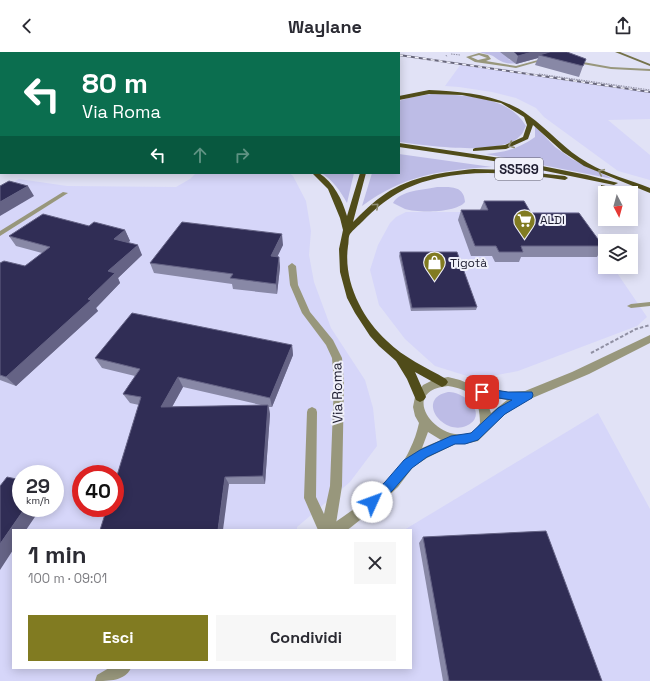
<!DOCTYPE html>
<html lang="it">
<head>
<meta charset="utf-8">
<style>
  body { margin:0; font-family:"Space Grotesk",sans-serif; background:#f7f7f7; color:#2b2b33; height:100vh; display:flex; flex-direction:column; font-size:15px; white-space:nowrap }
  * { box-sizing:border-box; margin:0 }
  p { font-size:13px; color:#7c7c81 }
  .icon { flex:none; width:22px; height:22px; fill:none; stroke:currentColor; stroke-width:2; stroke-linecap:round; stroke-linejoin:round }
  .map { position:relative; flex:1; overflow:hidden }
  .sheet { position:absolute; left:12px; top:477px; width:400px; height:140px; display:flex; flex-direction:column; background:#fff; border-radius:0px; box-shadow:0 2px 10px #0003 }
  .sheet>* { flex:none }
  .guide { position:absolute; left:0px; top:0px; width:400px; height:122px; box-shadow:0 2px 10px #0003; background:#0b6e4f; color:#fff; overflow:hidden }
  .needle { width:26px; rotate:174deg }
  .controls { position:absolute; left:598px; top:134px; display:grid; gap:8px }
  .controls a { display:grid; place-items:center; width:40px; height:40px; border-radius:0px; background:#fff; box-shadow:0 2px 10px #0003; font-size:20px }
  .speed { position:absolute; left:12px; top:413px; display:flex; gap:8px; font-size:20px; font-weight:700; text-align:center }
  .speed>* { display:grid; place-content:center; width:52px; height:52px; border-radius:50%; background:#fff; box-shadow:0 2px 10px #0003; line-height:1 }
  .speed small { font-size:10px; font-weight:400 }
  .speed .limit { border:6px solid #d22; background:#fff; color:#111 }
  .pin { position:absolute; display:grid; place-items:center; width:34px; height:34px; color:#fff; margin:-17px; border-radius:8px; box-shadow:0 2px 6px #0006 }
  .me { position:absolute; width:44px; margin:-22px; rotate:47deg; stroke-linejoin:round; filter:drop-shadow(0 0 3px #0008) }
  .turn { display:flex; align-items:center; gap:14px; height:84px; padding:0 16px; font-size:18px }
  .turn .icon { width:52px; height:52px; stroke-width:2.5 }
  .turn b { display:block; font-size:28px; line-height:34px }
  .lanes { display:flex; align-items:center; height:38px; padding:0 16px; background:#0003; justify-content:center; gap:20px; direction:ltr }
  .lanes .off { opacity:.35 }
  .round { display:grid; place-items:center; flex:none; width:42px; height:42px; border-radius:0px; background:#f7f7f7 }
  .head { display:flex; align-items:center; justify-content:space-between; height:68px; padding:0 16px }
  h1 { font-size:24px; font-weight:600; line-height:30px }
  .action { display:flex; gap:8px; margin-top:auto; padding:8px 16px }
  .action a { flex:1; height:46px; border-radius:0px; background:#817b21; color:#fff; font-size:16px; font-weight:600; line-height:46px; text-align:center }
  .action a+a { background:#f7f7f7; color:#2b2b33 }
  header { display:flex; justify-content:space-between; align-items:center; height:52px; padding:0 16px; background:#fff; font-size:18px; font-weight:600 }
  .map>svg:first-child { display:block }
  .built { fill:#d6d6f9; fill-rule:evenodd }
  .green { fill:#bdbce6 }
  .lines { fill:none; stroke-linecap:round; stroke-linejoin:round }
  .path-far1 { stroke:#9090a3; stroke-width:1; stroke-dasharray:1.5 1; stroke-linecap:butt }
  .path { stroke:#9090a3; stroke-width:2; stroke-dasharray:3.5 2; stroke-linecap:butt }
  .service { fill:#98977c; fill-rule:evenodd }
  .minor { fill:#98977c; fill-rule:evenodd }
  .tertiary { fill:#98977c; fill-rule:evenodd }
  .secondary { fill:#74724a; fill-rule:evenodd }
  .trunk { fill:#504c1a; fill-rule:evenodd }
  .rail-casing { stroke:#68677b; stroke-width:2 }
  .rail { stroke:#f0f0fa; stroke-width:1.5; stroke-dasharray:4; stroke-linecap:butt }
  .wall { fill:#8888a6; fill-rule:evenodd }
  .shaded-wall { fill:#656385 }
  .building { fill:#302d55; stroke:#656385 }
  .oneway { stroke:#908e74 }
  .route { fill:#1a73e8; stroke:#114b97 }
  .labels { text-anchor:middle; stroke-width:4; stroke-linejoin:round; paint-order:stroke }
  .far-poi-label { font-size:12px; fill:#1f1e31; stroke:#f0f0fa; text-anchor:start }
  .shield { fill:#f0f0fa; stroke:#5e5d6d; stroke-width:1 }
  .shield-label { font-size:13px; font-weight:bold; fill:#1f1e31 }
  .street-label { font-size:14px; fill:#1f1e31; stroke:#f0f0fa }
</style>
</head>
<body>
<header><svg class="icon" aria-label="back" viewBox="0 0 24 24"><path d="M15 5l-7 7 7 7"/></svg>Waylane<svg class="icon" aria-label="share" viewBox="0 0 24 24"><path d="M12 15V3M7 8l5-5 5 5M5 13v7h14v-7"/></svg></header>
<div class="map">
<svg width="650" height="629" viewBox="0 0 650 629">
  <rect width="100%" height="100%" fill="#e1e2f6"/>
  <g class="built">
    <polygon points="461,12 650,40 650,67 608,68 650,103 650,128 618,119 544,65 536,56 516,46 492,40 459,35 445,34"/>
    <path d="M196 121H289L293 124 306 149 311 179 309 203 314 230 331 276 365 328 373 356 377 394 350 430 297 475V478H13V616H411V478H404L598 361 650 457V629H0V137L19 127 67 134 176 135 190 127ZM21 422H55V456H21ZM81 422H115V456H81Z"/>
    <polygon points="406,160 576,160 605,203 605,215 613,215 647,265 637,274 518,319 492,324 467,324 435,314 405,287 379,253 370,218 378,193 390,171 396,165"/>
  </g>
  <g class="green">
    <path d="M480 0H502L514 6 508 7 518 11C507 13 501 10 493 4 489 2 484 2 480 0Z"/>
    <path d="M431 42C462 43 508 43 526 74 524 77 523 82 520 84 501 105 425 93 399 90V49L408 46Z"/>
    <path d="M535 74 555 95 572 107 613 127 486 102C506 100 518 97 535 85Z"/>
    <path d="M399 102 492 115C441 118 404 123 362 154L372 121H399Z"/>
    <path d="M321 121H354L347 151C341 140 333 128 321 121Z"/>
    <path d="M437 135C450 135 464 133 465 150 456 161 418 161 405 157 401 155 397 153 393 151 400 138 424 138 437 135Z"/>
    <path d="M448 340C467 340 489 364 466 374 443 384 415 347 448 340Z"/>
  </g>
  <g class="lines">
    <g class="path-far1">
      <polyline points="451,2 460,3"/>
      <polyline points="446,3 447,5"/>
      <polyline points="539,22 650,38"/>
    </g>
    <polyline class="path" points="591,301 636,277 650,273"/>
    <polygon class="service" points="650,250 650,254 631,256 627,254 631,252"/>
    <g class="minor">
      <path d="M479 1 488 3 491 7 486 9 516 14 549 5 551 6 516 16 475 10 466 5ZM479 3 487 6 478 8 471 5Z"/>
      <polygon points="572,8 611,15 650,17 650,19 611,17 571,10"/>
      <polygon points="63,140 68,141 0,184 0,179"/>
      <polygon points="292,211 296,214 298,233 310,260 333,288 342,306 344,331 342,434 335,478 318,478 304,446 307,360 308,357 312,355 316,357 317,360 316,445 324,462 330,434 334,331 332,306 326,293 302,261 290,233 288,214"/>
    </g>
    <g class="tertiary">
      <path d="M650 283V291L589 322 523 350 503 364 478 389 465 392H455L427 406 413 415 398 435 380 452 350 476 347 478H329L331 473C360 453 395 430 410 397 414 389 417 380 419 371L415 364 413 355 415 345 423 333 433 328 448 325 460 328 474 334 508 340 525 339 572 320ZM448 334C472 338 480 347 480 371 478 374 475 379 472 380 440 395 395 339 448 334ZM485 344 507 348 491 361ZM428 380 441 388 422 396Z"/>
      <path d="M109 616H131C125 629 109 629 95 629L97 623Z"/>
    </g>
    <polygon class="secondary" points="615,0 620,0 650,12 650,14"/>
    <g class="trunk">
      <path d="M429 38C463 40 500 42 528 63 549 78 565 98 588 111 607 122 630 128 650 136V141L584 114 563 100 533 73 528 87 506 97 473 99V97L475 96 505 93 523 85 527 73 524 65 501 51 462 43 429 42 399 48V44Z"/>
      <rect x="0" y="77" width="1" height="4"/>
      <polygon points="399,91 507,107 587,123 618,131 614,133 507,111 399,95"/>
      <path d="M474 117 510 118 565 124 568 126 565 128C523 122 480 117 438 126 406 133 386 146 363 169 359 173 353 178 350 182 348 185 349 191 348 194 343 229 362 266 387 289 404 306 426 315 446 327L448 330 446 333 442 335 415 320 426 345 424 348 420 350 416 348 407 327 396 309 379 294 370 284 355 261 347 246 340 220 339 197 343 178 340 166 328 137 312 121H319C334 131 342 147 347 164L360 121H366L353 170C363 160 373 150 385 142 411 124 445 120 474 117Z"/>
      <polygon points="601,133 629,139 633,141 631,143 631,141 620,141 601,137"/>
    </g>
    <defs>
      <g id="rail">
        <polyline points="381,0 388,1"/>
        <polyline points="399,3 650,40"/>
      </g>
    </defs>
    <use href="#rail" class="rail-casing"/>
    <use href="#rail" class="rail"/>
  </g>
  <g class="wall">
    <polygon points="500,0 549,0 583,14 579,25 535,13 538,6 516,12"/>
    <polygon points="484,149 531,161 603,194 597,205 521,205 519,210 495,210 492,204 471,204 458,168 461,158 480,158"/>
    <polygon points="125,178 130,189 128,190 142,203 118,226 120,231 96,256 98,259 16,334 0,328 0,211 25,214 42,201 16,194 9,184"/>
    <polygon points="283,193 277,204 279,205 280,215 277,242 233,237 232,232 154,221 150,211"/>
    <polygon points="400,200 477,255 476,258 411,259 399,204"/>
    <path d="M292 293 293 303 272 355H269L270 362 265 432H229L139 353 130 351 123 342 135 324 102 316 95 306ZM183 335 261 353 172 355Z"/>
    <polygon points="423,485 602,629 443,629 419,491"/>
  </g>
  <g class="shaded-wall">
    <polygon points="532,0 549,0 539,3 538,6 516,12 518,4"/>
    <polygon points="28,134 34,144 0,164 0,150"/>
    <polygon points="125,178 130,189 119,197 114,187"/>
    <polygon points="282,182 283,193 273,214 271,204"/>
    <polygon points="138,193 142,203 118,226 120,231 96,256 98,259 16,334 6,325 88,247 108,219"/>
    <polygon points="279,205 280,215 277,242 276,232"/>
    <polygon points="292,293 293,303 272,355 270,346"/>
    <polygon points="178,325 183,335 167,364 161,355"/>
    <polygon points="268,353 270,362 265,432 263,424"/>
    <polygon points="225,425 229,432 223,478 218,478"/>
    <polygon points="25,456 41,456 26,478 13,478 13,498 0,518 0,492"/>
  </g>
  <g class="building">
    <polygon points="514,0 532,0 518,4"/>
    <polygon points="550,0 567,0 586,7 583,14 539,3"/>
    <polygon points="9,129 28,134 0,150 0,134"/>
    <polygon points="484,149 524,149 531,161 579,161 603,194 521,194 523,200 499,200 496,194 475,194 461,158 488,158"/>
    <polygon points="43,162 89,174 94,170 125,178 114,187 138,193 108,219 115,221 88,247 91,248 6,325 0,323 0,211 4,209 25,214 50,195 9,184"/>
    <polygon points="182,170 282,182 271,204 279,205 276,232 230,226 233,222 150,211"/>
    <polygon points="400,200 457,200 477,255 412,256"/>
    <polygon points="132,261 292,293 270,346 178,325 161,355 268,353 263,424 225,425 218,478 100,478 107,456 115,456 115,430 141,345 123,342 140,317 95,306"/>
    <polygon points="7,425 21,428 21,456 25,456 0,492 0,434"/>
    <polygon points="546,479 602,629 449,629 423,485"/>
  </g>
  <defs><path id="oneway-chevron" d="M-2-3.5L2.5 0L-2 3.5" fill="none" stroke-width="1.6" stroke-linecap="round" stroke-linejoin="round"/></defs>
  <g class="oneway">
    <use href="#oneway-chevron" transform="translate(511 93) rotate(157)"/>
    <use href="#oneway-chevron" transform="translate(601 120) rotate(-155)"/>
    <use href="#oneway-chevron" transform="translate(376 154) rotate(-43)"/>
  </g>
  <polygon class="route" points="482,336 508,340 532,340 533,343 532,346 505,362 478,388 465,392 455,392 427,405 412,416 393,438 376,454 372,455 368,454 366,450 368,446 385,430 404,408 420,398 451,384 471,381 498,356 512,348 478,343 477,340 478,337"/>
  <defs>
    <symbol id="supermarket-pin" viewBox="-11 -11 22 30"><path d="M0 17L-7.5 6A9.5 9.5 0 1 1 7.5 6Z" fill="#817b21" stroke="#f0f0fa"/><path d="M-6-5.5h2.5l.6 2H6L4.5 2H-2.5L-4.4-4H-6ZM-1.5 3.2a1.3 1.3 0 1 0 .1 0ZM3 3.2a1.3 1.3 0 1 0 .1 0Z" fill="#fff"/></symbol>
    <symbol id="shop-pin" viewBox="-11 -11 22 30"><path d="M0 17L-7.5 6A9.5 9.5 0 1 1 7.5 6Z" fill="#817b21" stroke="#f0f0fa"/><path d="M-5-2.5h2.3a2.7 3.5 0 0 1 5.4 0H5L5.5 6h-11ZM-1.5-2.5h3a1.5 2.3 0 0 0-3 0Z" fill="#fff"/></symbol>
  </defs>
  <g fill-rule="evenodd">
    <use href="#supermarket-pin" x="512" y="156" width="25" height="34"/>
    <use href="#shop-pin" x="422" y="198" width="25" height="34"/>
  </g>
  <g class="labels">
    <g class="far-poi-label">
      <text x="540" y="172">ALDI</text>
      <text x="450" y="215">Tigotà</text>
    </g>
    <rect class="shield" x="495" y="106" width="48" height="22" rx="3"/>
    <g class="shield-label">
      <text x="519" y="122">SS569</text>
    </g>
    <g class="street-label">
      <text transform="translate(337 341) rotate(-91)" y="5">Via Roma</text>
    </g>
  </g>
</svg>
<div class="controls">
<a><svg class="needle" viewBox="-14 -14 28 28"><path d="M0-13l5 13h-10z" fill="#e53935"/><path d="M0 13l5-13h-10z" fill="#7c7c81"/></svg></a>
<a><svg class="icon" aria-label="layers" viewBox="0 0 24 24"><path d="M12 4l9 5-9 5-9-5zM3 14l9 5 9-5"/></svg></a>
</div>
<div class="speed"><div>29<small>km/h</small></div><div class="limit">40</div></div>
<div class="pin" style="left:482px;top:340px;background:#d93025"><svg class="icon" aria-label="arrive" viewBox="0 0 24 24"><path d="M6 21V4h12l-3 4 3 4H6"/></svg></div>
<svg class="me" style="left:372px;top:450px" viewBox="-20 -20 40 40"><circle r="19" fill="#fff"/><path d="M0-13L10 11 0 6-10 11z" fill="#1a73e8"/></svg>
<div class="guide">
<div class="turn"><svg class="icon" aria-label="left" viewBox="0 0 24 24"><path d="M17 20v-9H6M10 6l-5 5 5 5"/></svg><div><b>80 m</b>Via Roma</div></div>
<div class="lanes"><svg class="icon" aria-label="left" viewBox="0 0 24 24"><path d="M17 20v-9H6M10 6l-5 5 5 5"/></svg><svg class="icon off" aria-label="ahead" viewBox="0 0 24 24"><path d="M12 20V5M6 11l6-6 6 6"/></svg><svg class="icon off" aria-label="right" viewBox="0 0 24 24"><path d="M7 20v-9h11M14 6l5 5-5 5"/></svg></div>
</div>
<section class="sheet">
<div class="head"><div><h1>1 min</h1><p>100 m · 09:01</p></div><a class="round"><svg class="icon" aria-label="close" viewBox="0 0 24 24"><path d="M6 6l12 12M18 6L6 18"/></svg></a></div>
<div class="action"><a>Esci</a><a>Condividi</a></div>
</section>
</div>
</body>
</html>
